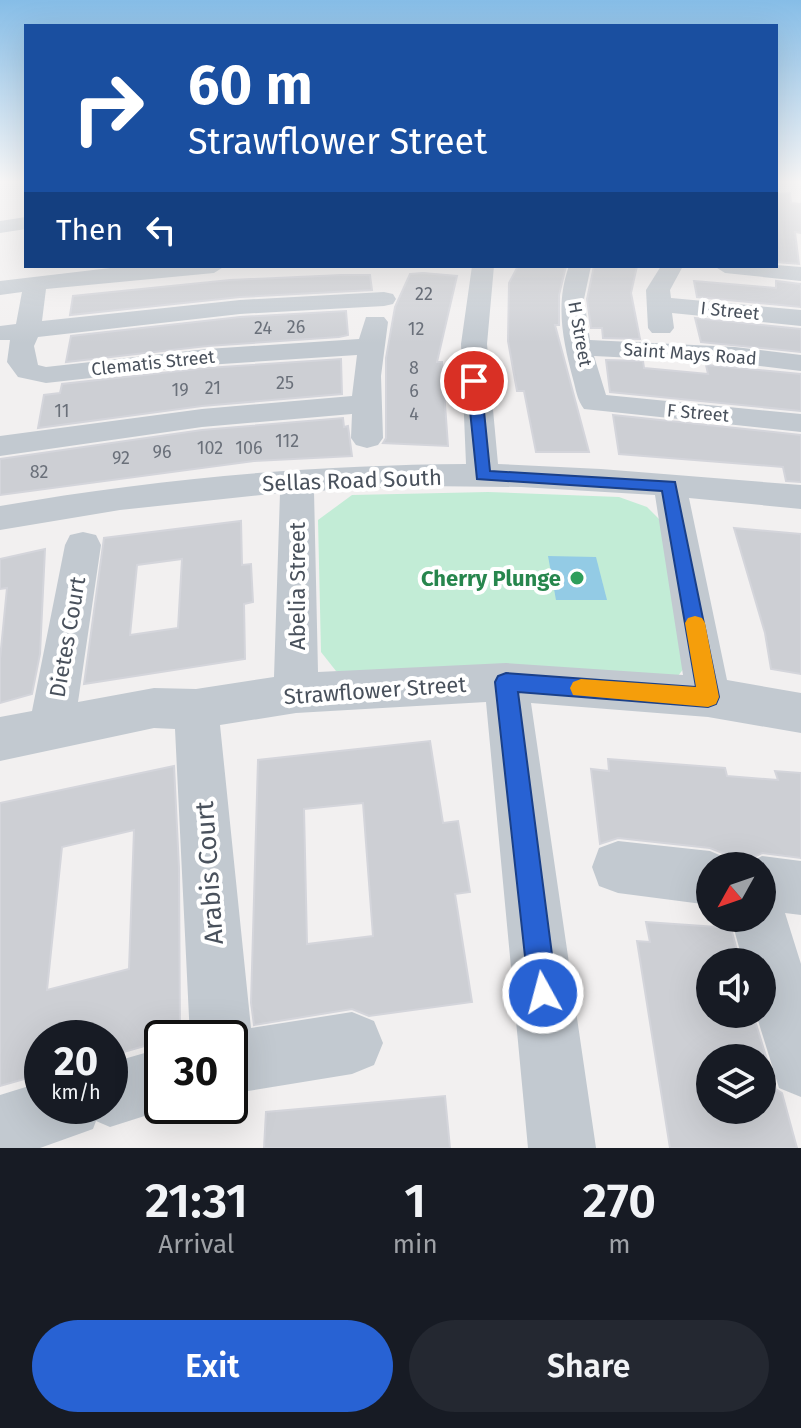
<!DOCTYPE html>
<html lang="en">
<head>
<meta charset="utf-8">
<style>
  body { margin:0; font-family:"Fira Sans",sans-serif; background:#242831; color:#f1f3f6; height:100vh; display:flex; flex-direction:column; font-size:30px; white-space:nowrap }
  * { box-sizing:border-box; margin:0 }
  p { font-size:26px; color:#9ea1a6 }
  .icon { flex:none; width:44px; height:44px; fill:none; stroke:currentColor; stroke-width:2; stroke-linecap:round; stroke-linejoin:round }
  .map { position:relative; height:1148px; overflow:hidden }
  .details { display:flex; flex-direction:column; background:#171b24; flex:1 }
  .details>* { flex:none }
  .top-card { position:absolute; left:24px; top:24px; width:754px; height:244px; border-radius:0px; box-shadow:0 8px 32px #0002; background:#1a4fa0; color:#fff; overflow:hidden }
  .needle { width:52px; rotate:230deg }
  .fabs { position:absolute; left:696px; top:852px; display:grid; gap:16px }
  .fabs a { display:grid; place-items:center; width:80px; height:80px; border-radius:50%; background:#171b24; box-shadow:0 8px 32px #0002; font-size:40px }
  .speed { position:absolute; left:24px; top:1020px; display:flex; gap:16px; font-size:40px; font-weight:700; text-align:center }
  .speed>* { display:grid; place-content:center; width:104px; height:104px; border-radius:50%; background:#171b24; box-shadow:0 8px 32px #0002; line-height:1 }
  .speed small { font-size:20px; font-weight:400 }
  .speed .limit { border:4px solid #111; border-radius:12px; background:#fff; color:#111 }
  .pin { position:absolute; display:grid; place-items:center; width:68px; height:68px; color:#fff; margin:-34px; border:4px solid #fff; border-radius:50%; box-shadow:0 2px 8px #0007 }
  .me { position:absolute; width:88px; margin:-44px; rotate:353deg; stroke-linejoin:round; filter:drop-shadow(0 0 6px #0008) }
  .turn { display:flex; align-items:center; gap:28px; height:168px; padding:0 32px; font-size:36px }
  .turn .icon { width:104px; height:104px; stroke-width:2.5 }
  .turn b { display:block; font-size:56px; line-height:68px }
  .then { display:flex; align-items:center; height:76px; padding:0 32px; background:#0003; gap:16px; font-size:30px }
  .eta { display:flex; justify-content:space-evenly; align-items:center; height:136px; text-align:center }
  .eta b { font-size:48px; font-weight:600; line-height:56px }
  .cta { display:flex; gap:16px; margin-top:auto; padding:16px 32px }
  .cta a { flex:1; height:92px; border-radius:48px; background:#2862d3; color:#fff; font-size:32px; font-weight:600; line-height:92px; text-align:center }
  .cta a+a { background:#242831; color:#f1f3f6 }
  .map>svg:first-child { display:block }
  .green { fill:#c2ecd6 }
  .water { fill:#93cbe5 }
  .building { fill:#cdcfd4; stroke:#d4d5db; stroke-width:2; fill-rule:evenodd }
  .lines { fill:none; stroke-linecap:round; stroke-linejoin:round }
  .minor { fill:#c2c9d0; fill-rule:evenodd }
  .route { fill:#2862d3; stroke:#1a4089; stroke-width:2 }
  .slow { fill:#f59e0b }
  .leisure-dot { fill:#2e9e5b; stroke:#fff; stroke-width:3 }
  .labels { text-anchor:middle; stroke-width:8; stroke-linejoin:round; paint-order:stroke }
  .number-label { font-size:18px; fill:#6a707a }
  .far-street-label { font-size:18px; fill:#49515c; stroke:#fff }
  .street-label { font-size:22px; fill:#49515c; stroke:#fff }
  .leisure-label { font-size:22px; font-weight:bold; fill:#27864d; stroke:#fff; text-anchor:end }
  .near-street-label { font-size:26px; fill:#49515c; stroke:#fff }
</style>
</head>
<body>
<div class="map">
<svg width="801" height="1148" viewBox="0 0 801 1148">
  <rect width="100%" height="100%" fill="#f2f0f0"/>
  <polygon class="green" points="488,492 619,497 647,507 666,526 688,663 671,685 361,679 336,671 321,652 318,520 352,495"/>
  <polygon class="water" points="548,556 596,557 607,600 556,600"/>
  <g class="building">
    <polygon points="790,193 791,203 801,204 801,233 795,232 799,264 776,262 776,194"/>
    <polygon points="518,266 566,266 559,295 559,325 555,325 589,452 536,452 524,391 517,391 508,341 509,283"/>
    <polygon points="594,266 637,266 631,293 640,339 603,338 602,328 591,328 587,299"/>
    <polygon points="423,273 457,276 437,362 442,362 448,446 383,443 386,438 386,358 395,307 410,274"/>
    <polygon points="341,275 370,275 372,290 240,297 70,315 73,296 230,280"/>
    <polygon points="694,281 776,288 776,281 801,284 801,307 697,297"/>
    <polygon points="346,311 348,335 339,337 207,346 66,362 71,336 240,317"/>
    <polygon points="695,318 801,329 801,352 701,342"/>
    <polygon points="341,359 342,394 202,406 38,428 44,395 60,393 62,384 207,368"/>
    <polygon points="606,360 643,361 644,368 708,374 706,365 801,374 801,411 610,392"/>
    <polygon points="613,415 801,435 801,482 786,481 783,467 619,454"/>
    <polygon points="343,418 344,427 348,426 352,456 254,461 0,495 0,459 202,430"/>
    <path d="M241 521 242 565 251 564 253 602 244 604 245 659 84 684 104 538ZM182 559 178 628 130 635 137 565Z"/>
    <polygon points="734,528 801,534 801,674 771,669 765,633"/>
    <polygon points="45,549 40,654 32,694 0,703 0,659 7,588 0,589 0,559"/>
    <path d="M430 741 443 823 458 821 470 892 455 894 472 1002 369 1016 352 1009 254 1025 251 1003 258 760ZM363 803 373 936 307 944 304 809Z"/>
    <polygon points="608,759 725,768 727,776 778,780 775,771 801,773 801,858 762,853 742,863 734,862 730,856 710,848 618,838 600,844 591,769 609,771"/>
    <path d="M174 766 179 868 180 1036 162 1038V1041L110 1056V1038H42V1074L0 1086V803ZM134 830 129 969 47 990 62 847Z"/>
    <path d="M646 922 731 928 740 962H710V1014H753L776 1089 782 1093 797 1148H670L637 941 650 942ZM710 1058H762V1110H710Z"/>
    <polygon points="445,1096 450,1148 264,1148 266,1112"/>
  </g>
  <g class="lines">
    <g class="minor">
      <polygon points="26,217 26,229 0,233 0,221"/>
      <polygon points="776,265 801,267 801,281 725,273 714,266"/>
      <polygon points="127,266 225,266 214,273 46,289 42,321 240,300 384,292 393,294 396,299 393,304 384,306 240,314 38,337 34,346 38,365 46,367 207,349 359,339 366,317 384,317 388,322 381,376 383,438 378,445 367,448 356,445 351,438 352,414 202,427 0,456 0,436 202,409 352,396 357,355 207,365 46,383 18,377 7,362 10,340 0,340 0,326 16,324 22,292 0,295 0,281"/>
      <path d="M472 266H494L487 344 498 464 601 469 801 485V509L689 498 727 680 801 693V733L708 717 531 703 596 1148H528L486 702 296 713 220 725 251 1028 352 1012 374 1021 383 1043 374 1065 352 1074 230 1094V1038H190L175 729 154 728 0 761V717L32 711 65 545 70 535 83 532 96 535 101 545 78 702 154 688 196 689 274 677 280 493 120 510 0 530V506C155 479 309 465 466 464L461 344ZM421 486 521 487 655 495 683 675 506 663 318 672 314 491Z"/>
      <path d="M569 266H591L584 299 590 340 735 347 801 355V371L735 363 594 356 606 395 801 414V432L584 409C577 400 576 390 573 379 563 341 555 305 569 266Z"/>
      <polygon points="661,266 683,266 670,290 671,298 801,310 801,326 672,313 674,328 670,333 652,333 648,328 646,290"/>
      <polygon points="618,841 710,851 729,859 732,866 710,866 710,905 618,893 599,886 592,867 599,848"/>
      <polygon points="762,856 801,861 801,915 785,913 801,964 801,1097 779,1088 756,1014 762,1014 762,962 743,962 731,918 762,918 762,866 742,866"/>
      <polygon points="162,1048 162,1106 176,1106 110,1127 96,1121 93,1129 40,1148 0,1148 0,1095 42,1082 42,1106 110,1106 110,1063"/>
    </g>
  </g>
  <linearGradient id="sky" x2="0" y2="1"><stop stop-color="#86bde7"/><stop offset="0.53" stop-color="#f9f8f8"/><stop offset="1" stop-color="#f9f8f8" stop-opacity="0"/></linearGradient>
  <rect width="801" height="343" fill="url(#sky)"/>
  <polygon class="route" points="474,377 481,381 490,471 675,482 719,697 716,704 708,707 518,692 557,993 553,1003 543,1007 533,1003 529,993 495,682 498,676 506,673 696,687 662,491 477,479 467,381"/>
  <polygon class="slow" points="695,616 702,618 705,623 719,697 716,704 708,707 573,695 570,688 573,682 581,679 696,687 685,623 688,618"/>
  <circle class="leisure-dot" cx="577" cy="578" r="8"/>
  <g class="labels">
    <g class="number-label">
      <text x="424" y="300">22</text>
      <text x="296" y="333">26</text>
      <text x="263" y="334">24</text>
      <text x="416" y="335">12</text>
      <text x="414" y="374">8</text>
      <text x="285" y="389">25</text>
      <text x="213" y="394">21</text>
      <text x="180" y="396">19</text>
      <text x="414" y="397">6</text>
      <text x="62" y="417">11</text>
      <text x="414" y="420">4</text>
      <text x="287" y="447">112</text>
      <text x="210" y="454">102</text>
      <text x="249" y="454">106</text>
      <text x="162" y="458">96</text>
      <text x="121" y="464">92</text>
      <text x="39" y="478">82</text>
    </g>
    <g class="far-street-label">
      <text transform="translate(730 311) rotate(6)" y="6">I Street</text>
      <text transform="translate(580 334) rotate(80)" y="6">H Street</text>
      <text transform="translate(690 354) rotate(4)" y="6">Saint Mays Road</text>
      <text transform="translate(153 363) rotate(-6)" y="6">Clematis Street</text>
      <text transform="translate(698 413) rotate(5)" y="6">F Street</text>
    </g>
    <g class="street-label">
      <text transform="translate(352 480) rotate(-2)" y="8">Sellas Road South</text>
      <text transform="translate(297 586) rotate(-90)" y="8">Abelia Street</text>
      <text transform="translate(67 637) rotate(-80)" y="8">Dietes Court</text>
      <text transform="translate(375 690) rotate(-4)" y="8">Strawflower Street</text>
    </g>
    <g class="leisure-label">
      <text x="561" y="586">Cherry Plunge</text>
    </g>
    <g class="near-street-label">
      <text transform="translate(209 873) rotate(-94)" y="9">Arabis Court</text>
    </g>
  </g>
</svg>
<div class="fabs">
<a><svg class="needle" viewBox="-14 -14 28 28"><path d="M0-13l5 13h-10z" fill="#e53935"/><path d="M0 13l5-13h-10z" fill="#9ea1a6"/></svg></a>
<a><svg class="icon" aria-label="sound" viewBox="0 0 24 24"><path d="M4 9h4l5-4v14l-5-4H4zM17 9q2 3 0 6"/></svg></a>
<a><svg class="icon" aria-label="layers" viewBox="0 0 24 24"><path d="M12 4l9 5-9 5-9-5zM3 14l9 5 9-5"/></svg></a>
</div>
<div class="speed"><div>20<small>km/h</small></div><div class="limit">30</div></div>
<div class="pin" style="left:474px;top:381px;background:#d93025"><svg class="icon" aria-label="arrive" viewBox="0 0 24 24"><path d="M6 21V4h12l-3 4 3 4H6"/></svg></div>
<svg class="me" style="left:543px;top:993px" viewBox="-20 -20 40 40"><circle r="17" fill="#2862d3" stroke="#fff" stroke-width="3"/><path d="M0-11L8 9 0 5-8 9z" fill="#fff"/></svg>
<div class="top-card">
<div class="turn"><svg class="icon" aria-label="right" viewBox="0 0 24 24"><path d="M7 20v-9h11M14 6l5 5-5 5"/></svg><div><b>60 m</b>Strawflower Street</div></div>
<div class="then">Then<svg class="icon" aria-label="left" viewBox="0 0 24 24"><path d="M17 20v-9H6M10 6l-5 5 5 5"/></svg></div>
</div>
</div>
<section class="details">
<div class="eta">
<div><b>21:31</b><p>Arrival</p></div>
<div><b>1</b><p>min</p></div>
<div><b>270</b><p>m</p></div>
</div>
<div class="cta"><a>Exit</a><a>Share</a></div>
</section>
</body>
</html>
